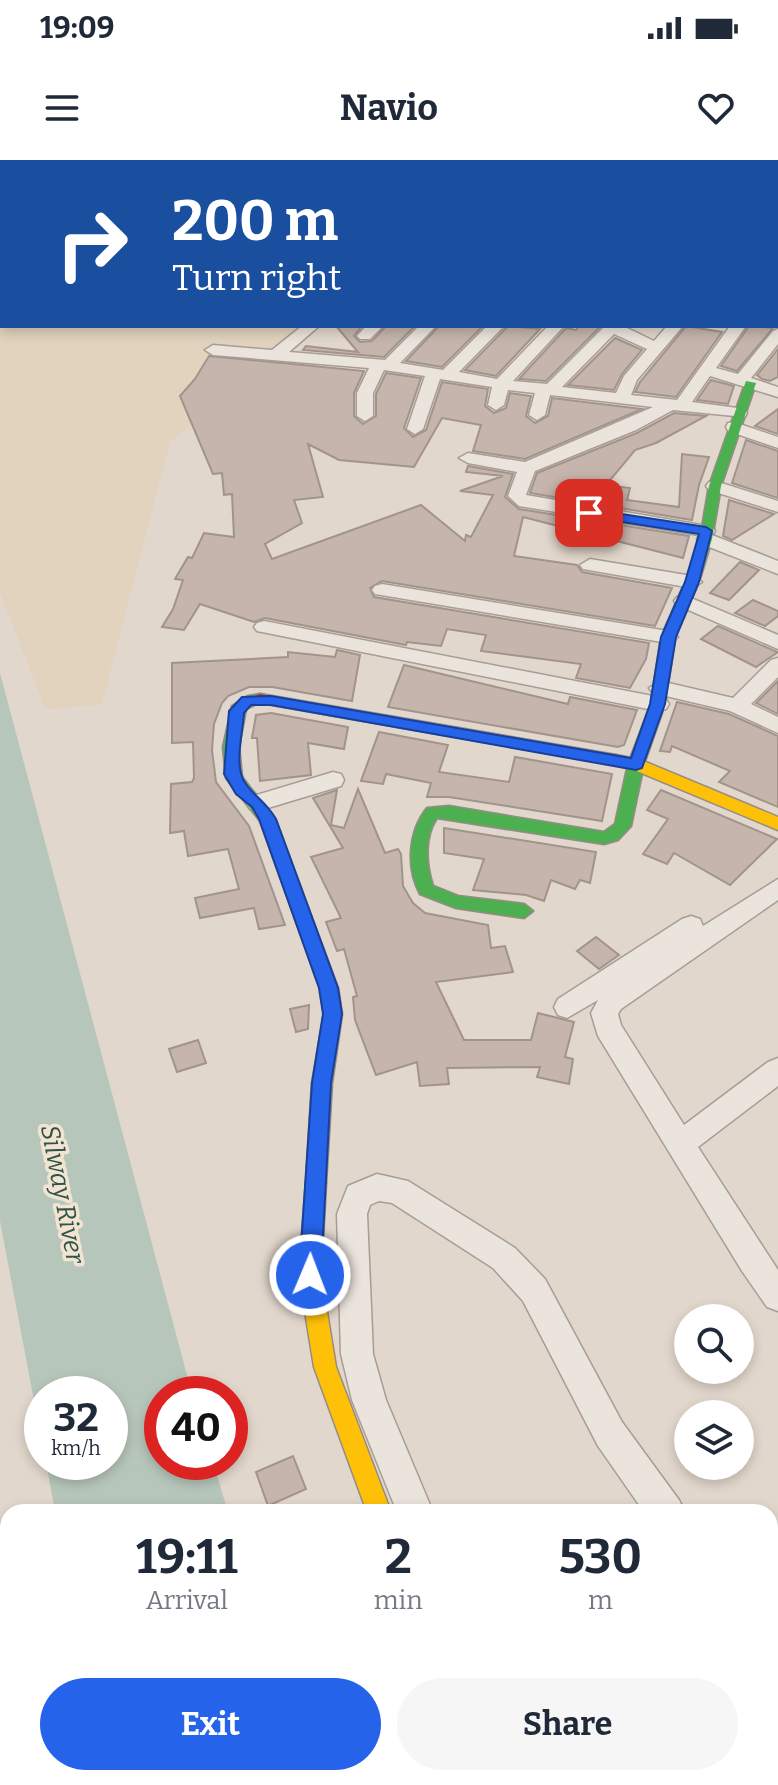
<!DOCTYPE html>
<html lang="en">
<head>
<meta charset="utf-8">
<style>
  body { margin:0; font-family:Bitter,serif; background:#f6f6f7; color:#1f2937; height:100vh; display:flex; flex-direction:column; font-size:30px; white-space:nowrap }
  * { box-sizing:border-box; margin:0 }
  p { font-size:26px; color:#747a83 }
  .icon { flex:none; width:44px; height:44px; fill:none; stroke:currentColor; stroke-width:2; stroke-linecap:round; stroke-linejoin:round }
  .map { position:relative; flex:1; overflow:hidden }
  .sheet { position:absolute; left:0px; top:1344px; width:778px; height:282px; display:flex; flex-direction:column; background:#fff; border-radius:24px 24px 0 0; box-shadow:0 4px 12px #0003 }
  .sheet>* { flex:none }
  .hud { position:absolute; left:0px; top:0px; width:778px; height:168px; box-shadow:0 4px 12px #0003; background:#1a4fa0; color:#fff; overflow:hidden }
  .buttons { position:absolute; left:674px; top:1144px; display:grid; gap:16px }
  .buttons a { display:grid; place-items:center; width:80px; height:80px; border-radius:50%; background:#fff; box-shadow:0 4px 12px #0003; font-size:40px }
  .speed { position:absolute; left:24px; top:1216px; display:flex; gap:16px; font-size:40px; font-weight:700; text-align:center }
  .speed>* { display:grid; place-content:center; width:104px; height:104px; border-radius:50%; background:#fff; box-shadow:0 4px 12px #0003; line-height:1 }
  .speed small { font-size:20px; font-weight:400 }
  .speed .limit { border:12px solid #d22; background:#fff; color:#111 }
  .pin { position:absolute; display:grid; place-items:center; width:68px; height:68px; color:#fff; margin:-34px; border-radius:16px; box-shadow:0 4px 12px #0006 }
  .me { position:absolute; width:88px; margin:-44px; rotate:1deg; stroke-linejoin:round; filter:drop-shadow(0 0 6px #0008) }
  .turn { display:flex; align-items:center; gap:28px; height:168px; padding:0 40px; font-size:36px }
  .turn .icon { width:104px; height:104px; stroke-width:2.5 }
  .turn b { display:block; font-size:56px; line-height:68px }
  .eta { display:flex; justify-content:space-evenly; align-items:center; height:136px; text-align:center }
  .eta b { font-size:48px; font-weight:700; line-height:56px }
  .cta { display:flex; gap:16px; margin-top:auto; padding:16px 40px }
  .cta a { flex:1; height:92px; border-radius:48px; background:#2563eb; color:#fff; font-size:32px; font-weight:700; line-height:92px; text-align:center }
  .cta a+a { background:#f6f6f7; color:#1f2937 }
  .status { display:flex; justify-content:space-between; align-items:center; height:56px; padding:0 40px; background:#fff; direction:ltr }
  .status svg { height:22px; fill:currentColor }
  header { display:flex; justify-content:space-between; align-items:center; height:104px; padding:0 40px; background:#fff; font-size:36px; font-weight:700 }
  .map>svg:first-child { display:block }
  .farmland { fill:#e1d3bd }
  .water { fill:#b7c6ba }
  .building { fill:#c5b5ad; stroke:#a2938b; stroke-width:2 }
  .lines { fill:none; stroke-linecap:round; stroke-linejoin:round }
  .street-casing { stroke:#a79d95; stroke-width:3 }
  .fast-casing { stroke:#978c84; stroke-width:3 }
  .slow-casing { stroke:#978c84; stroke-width:3 }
  .jam-casing { stroke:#978c84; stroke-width:3 }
  .street { fill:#eae4dc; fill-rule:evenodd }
  .fast { fill:#4caf50; fill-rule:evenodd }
  .slow { fill:#ffc107; fill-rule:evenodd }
  .jam { fill:#c62828; fill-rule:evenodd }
  .route { fill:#2563eb; stroke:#184099; stroke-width:2 }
  .labels { text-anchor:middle; stroke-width:7; stroke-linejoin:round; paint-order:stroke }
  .water-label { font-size:26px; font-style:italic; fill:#2d544b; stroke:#f3e4d1 }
</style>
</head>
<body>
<div class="status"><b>19:09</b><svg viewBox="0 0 49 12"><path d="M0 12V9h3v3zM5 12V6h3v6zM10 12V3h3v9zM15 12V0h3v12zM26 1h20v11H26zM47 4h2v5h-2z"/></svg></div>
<header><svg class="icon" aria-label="menu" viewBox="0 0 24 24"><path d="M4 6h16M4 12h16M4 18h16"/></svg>Navio<svg class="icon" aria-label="heart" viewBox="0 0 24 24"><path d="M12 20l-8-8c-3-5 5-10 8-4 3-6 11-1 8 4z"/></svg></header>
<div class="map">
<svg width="778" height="1625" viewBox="0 0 778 1625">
  <rect width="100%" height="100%" fill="#e2d7cc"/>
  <polygon class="farmland" points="0,0 472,0 2,2 2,166 308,166 170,282 102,544 46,550 0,433"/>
  <g class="water">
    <polygon points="0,513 192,1234 162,1234 162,1302 213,1302 228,1352 55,1352 46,1302 110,1302 110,1234 42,1234 42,1283 0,1061"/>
    <polygon points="116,1618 309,1618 311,1625 118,1625"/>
  </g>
  <g class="building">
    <polygon points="336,166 362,166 354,176 360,182 372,181 386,166 415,166 384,197 303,190 306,186 358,192"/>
    <polygon points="439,166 482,167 442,207 406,201"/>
    <polygon points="508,166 540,169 496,216 465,210"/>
    <polygon points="579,166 601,166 546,221 519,219 566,168 576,170"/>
    <polygon points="686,166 722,172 676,237 635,232 640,222"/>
    <polygon points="749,166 773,168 737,211 721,206"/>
    <polygon points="615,178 642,190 622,214 614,230 568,225"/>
    <polygon points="778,189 778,217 770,221 762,219 757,215"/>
    <polygon points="209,196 364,211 354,233 354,256 363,264 376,256 376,234 386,213 421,218 404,268 413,277 426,270 442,222 488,229 485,246 494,253 506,248 510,233 531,236 526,256 535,263 548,256 552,238 642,249 525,299 473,291 481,265 442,258 414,307 339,300 308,284 323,337 294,340 302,363 265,384 272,399 421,345 465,381 466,375 471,377 493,335 460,331 503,316 466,312 468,306 513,314 505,337 519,349 689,376 683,398 523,357 514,396 577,405 582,412 672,428 655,466 382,421 370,428 374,437 649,483 646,499 630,528 576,518 581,504 481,491 486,475 447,469 441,486 407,482 406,485 265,458 254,462 200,444 184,470 162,467 173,449 183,420 175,419 188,397 192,398 204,373 234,377 232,334 224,335 222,313 213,314 180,236 195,219"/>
    <polygon points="711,220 734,226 728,244 697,240"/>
    <polygon points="778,249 778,274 755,266"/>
    <polygon points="674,253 706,256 656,283 635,290 606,325 630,328 627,340 679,347 682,294 709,297 699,325 692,360 530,333 537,313 637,273"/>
    <polygon points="746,280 778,291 778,338 732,323"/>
    <polygon points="729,340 774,354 732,380 723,376"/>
    <polygon points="740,402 759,410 729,440 710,433"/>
    <polygon points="753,440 778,451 778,456 765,466 735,453"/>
    <polygon points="718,466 777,492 778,492 756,507 701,479"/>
    <polygon points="337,490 360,495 352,541 272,527 249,527 228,536 222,543 214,564 212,590 216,622 249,666 285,765 259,769 254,748 200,758 195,738 239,729 228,689 188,696 184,671 170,673 171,624 192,622 194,618 193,582 172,583 172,503 288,497 288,492 335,497"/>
    <polygon points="404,505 568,544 570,537 637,550 624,585 618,587 388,547"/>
    <polygon points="778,521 778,554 756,543"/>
    <polygon points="677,542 729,554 778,576 778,647 719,622 730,611 672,586 670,592 660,591"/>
    <polygon points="271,553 348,567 344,589 308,583 311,615 260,621 257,578 252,578 256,555"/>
    <polygon points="379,572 448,585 439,612 509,622 515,597 612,614 602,661 449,637 427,637 431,623 386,614 383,624 361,621"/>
    <polygon points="358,629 385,693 398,689 401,694 403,726 413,743 425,753 488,765 491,788 505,786 513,812 436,822 464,880 531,880 538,853 574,862 565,897 573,899 569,924 537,917 540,907 447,908 449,924 420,926 417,902 376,915 355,860 353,837 357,836 344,789 337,791 326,762 341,758 311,697 343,688 313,638 337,630 331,665 344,668"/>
    <polygon points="661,630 777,679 730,725 674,693 667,704 643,694 668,659 647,650"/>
    <polygon points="444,668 596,692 590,723 580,720 575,729 551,720 544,741 526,735 473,730 484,699 444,693"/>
    <polygon points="596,777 619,795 599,809 577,791"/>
    <polygon points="309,845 308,869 296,872 290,849"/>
    <polygon points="198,880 206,903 177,912 169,889"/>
    <polygon points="293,1296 306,1329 268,1346 256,1312"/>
  </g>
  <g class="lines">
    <defs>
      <g id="street">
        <polygon points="537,0 566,0 567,2 538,2"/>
        <rect x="776" y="40" width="2" height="8"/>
        <rect x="776" y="59" width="2" height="8"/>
        <rect x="776" y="84" width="2" height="8"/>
        <path d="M302 166H319L289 192 385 200 419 166H436L400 203 443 210 487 166H504L459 212 497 219 548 166H564L513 221 547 224 605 166H623L654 181 667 166H683L637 220 631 235 677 240 730 166H746L716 208 738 214 773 171 778 169V184L751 218 778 227V237L710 216 692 242 745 249 747 253 745 257 673 250 636 270 535 311 526 335 713 367 715 371 712 375 778 401V414L699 383 697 379 699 375 519 346 508 336 517 312 468 303 459 298 468 293 525 302 653 247 550 235 545 255 537 260 529 255 535 233 508 230 504 245 496 250 488 245 492 227 440 219 423 269 415 274 407 269 425 216 384 210 373 233V256L365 261 357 256V233L369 208 213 195 205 190 213 185 272 190ZM614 174 647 189 624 216 616 233 562 227Z"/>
        <polygon points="366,166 383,166 370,179 360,179 357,176"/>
        <polygon points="734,262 778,277 778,288 728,271 726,267 728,263"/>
        <polygon points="715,321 778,341 778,352 709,330 706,326 709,322"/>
        <polygon points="590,399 692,416 702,422 692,428 583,409 580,405"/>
        <polygon points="382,424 668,471 678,477 668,483 375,434 372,430 375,426"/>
        <polygon points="684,435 778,475 778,489 677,445 674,441 677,437"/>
        <polygon points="264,461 658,537 666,539 669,544 666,549 658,551 257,471 254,467 257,463"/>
        <polygon points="778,498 778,517 751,544 778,557 778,573 730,551 653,533 649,528 660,521 733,538 771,500"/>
        <polygon points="333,612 341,614 344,620 341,626 258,651 250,649 246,643 250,637"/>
        <polygon points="778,719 778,740 621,849 618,854 621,865 684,965 768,902 778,898 778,926 698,987 778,1110 778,1151 767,1147 742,1111 598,876 591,853 598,840 567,858 558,855 554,847 558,839 682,759 691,756 700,759 703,766"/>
        <polygon points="377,1014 408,1021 515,1088 545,1119 622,1262 679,1340 685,1352 644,1352 598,1286 523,1141 493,1108 392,1043 379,1041 370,1045 367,1054 373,1194 386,1240 433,1352 397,1352 352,1240 341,1194 337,1054 348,1026"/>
        <polygon points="770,1388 778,1390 778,1426 770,1424"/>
        <polygon points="439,1618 479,1618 480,1625 440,1625"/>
        <polygon points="482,1618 522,1618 524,1625 484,1625"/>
      </g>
      <g id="fast">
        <path d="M746 221 756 223 721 326 712 379 699 422 675 477 665 544 644 604 631 666 618 680 604 684 437 658C424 677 426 704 433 726L458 736 524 744 533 751 524 758 456 748 420 734C406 708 408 672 427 648L449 646 604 672 615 664 628 604 651 544 661 477 685 422 700 379 709 326Z"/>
        <polygon points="260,534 267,539 246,549 239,587 242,617 275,659 338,828 342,854 332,923 326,1023 323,1029 316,1032 309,1029 306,1023 312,923 324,854 320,828 260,661 226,618 223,587 232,546 248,536"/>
      </g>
      <g id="slow">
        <polygon points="616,595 641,600 778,657 778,670 632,609 611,604 608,600"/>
        <polygon points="316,1014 323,1017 326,1023 321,1115 336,1207 391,1352 367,1352 314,1207 299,1115 306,1023 309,1017"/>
      </g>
      <polygon id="jam" points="260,534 616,595 624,600 616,605 255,542 255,536"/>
    </defs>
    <use href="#street" class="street-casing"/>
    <use href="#fast" class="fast-casing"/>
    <use href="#slow" class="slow-casing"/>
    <use href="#jam" class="jam-casing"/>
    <use href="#street" class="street"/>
    <use href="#fast" class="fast"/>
    <use href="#slow" class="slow"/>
    <use href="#jam" class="jam"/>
  </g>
  <path class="route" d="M589 349 706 367 712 371 699 422 676 477 665 544 642 608 636 610 271 545H251L244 553C243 572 233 608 246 624 255 637 266 642 276 659L338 828 342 854 331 923 321 1115 318 1122 310 1125 302 1122 299 1115 312 923 323 854 319 828 259 659 252 647 236 634 224 614 229 551 242 537 271 536 631 598 650 544 661 477 685 422 699 374 584 356 583 353Z"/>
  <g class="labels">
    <g class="water-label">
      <text transform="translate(63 1034) rotate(79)" y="9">Silway River</text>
    </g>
  </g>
</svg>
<div class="buttons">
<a><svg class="icon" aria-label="search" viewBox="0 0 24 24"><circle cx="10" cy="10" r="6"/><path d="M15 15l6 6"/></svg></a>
<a><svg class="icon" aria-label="layers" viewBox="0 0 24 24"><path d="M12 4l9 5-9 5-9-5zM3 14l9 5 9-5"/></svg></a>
</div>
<div class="speed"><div>32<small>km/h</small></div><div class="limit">40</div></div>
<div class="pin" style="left:589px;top:353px;background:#d93025"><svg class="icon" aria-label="arrive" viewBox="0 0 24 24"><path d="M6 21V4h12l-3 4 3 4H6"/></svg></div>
<svg class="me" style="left:310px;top:1115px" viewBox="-20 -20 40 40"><circle r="17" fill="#2563eb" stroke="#fff" stroke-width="3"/><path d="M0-11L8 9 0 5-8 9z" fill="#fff"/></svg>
<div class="hud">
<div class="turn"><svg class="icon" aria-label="right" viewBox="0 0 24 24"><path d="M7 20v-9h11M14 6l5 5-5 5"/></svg><div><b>200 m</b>Turn right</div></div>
</div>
<section class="sheet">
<div class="eta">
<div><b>19:11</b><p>Arrival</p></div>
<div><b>2</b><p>min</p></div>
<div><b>530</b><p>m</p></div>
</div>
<div class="cta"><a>Exit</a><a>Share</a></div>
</section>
</div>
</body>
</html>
